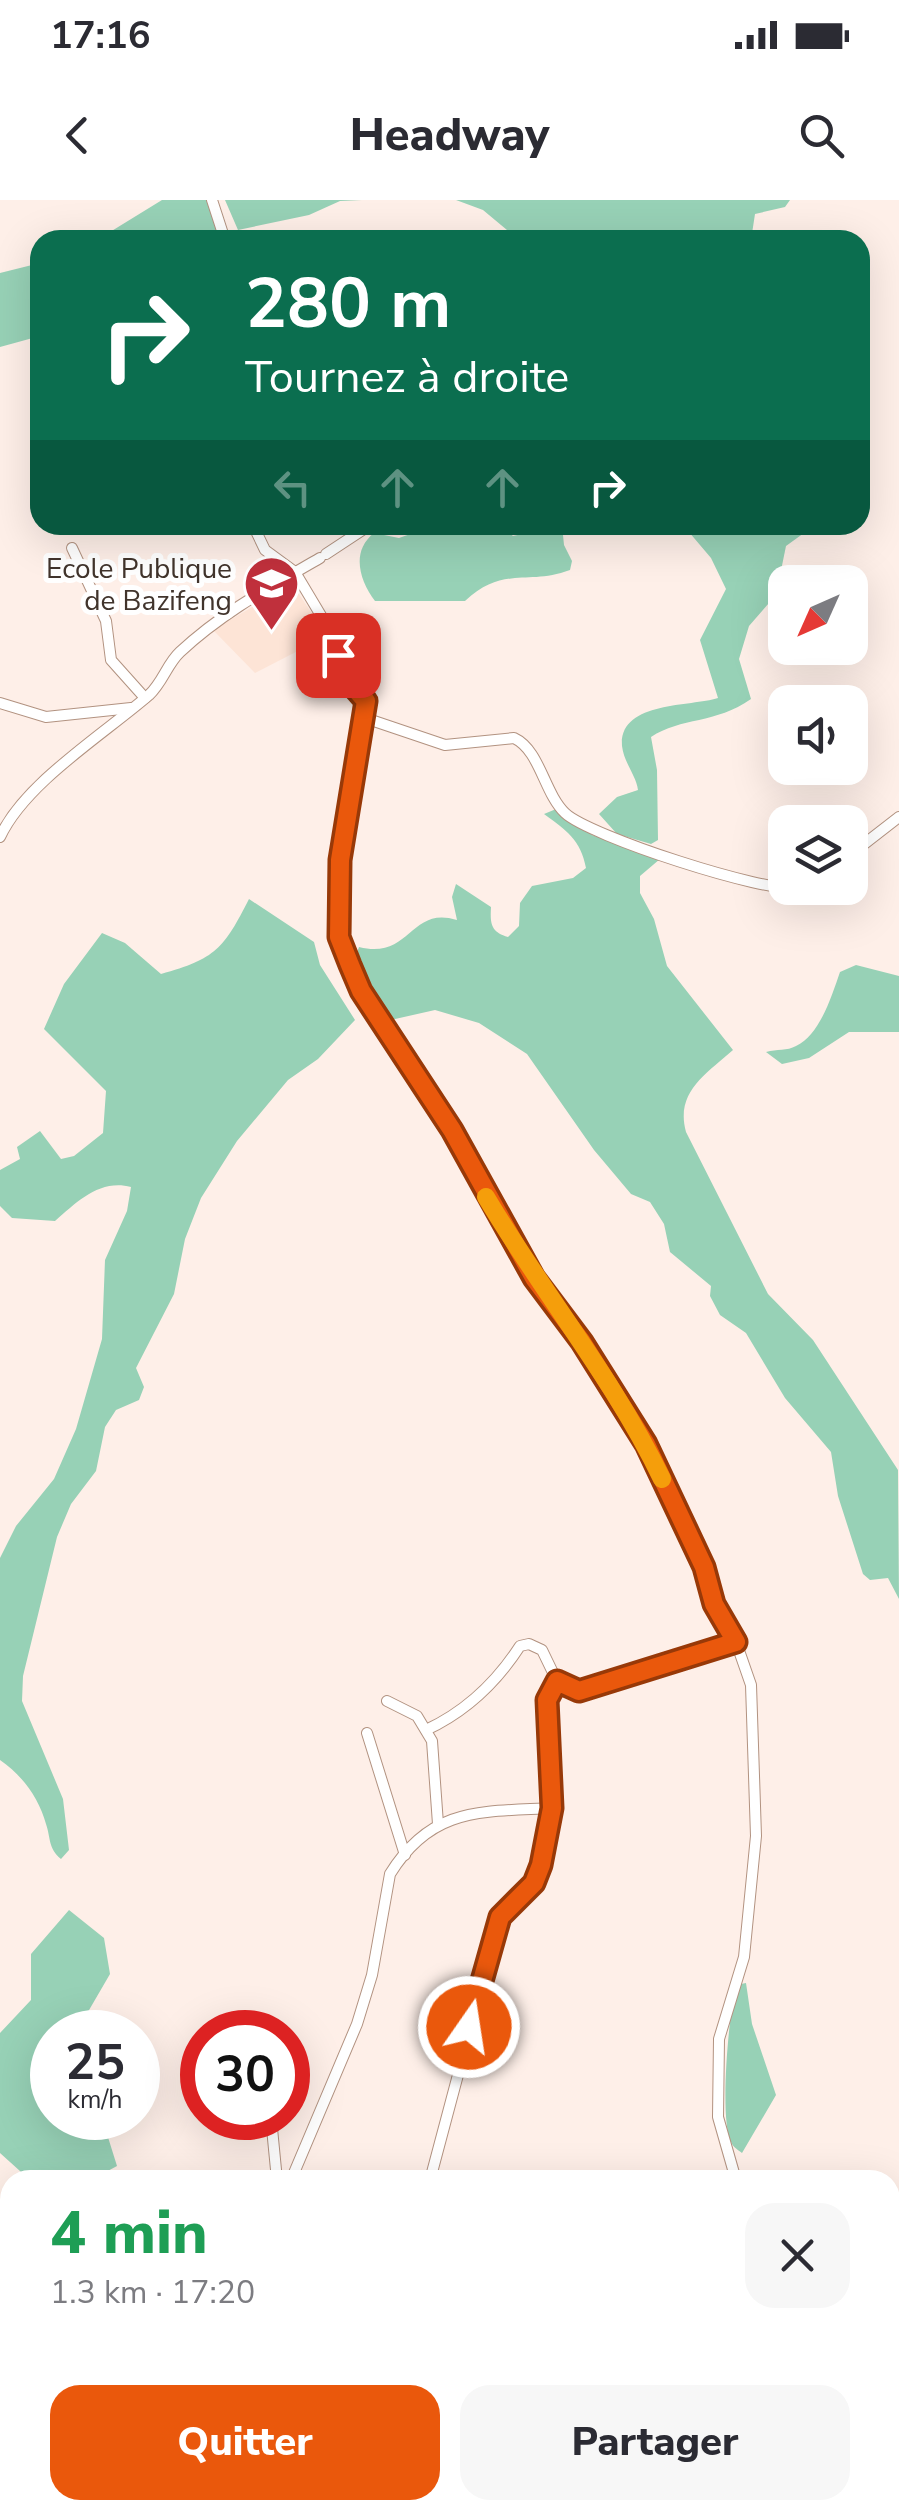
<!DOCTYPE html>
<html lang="fr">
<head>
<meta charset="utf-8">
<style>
  body { margin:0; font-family:"Nunito Sans",sans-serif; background:#f7f7f7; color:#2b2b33; height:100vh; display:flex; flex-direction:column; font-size:38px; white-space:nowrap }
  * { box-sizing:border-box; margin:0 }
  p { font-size:32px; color:#7c7c81 }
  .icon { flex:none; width:55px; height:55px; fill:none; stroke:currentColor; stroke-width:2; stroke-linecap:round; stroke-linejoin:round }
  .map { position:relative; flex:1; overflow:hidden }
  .drawer { position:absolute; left:0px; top:1970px; width:900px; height:350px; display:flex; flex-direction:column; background:#fff; border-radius:30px 30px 0 0; box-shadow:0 10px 40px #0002 }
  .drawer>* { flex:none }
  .hud { position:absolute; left:30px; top:30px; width:840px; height:305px; border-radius:30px; box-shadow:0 10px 40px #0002; background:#0b6e4f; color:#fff; overflow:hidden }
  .needle { width:65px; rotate:225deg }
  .buttons { position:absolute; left:768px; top:365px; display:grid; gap:20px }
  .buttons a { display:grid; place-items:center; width:100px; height:100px; border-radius:20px; background:#fff; box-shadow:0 10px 40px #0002; font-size:50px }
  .speed { position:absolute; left:30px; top:1810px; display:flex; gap:20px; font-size:50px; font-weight:700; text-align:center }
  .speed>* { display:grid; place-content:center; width:130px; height:130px; border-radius:50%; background:#fff; box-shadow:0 10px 40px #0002; line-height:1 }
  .speed small { font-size:25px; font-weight:400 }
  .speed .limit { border:15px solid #d22; background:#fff; color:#111 }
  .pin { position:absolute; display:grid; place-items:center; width:85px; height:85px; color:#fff; margin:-42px; border-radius:20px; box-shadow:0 5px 15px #0006 }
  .me { position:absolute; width:110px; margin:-55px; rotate:13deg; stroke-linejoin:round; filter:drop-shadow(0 0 8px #0008) }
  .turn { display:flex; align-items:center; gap:35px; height:210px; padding:0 50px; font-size:45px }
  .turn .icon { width:130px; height:130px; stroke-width:2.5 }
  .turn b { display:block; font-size:70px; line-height:85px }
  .lanes { display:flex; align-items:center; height:95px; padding:0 50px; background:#0003; justify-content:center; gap:50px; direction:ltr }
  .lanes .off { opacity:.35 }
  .round { display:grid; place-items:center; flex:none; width:105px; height:105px; border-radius:30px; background:#f7f7f7 }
  .overview { display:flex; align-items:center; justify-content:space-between; height:170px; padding:0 50px }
  h1 { font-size:60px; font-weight:800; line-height:75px; color:#1e9e55 }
  .primary-button { display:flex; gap:20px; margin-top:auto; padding:20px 50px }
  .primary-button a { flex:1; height:115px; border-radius:30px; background:#ea580c; color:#fff; font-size:40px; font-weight:800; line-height:115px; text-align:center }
  .primary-button a+a { background:#f7f7f7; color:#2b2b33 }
  .status { display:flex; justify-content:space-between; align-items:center; height:70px; padding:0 50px; background:#fff; direction:ltr }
  .status svg { height:28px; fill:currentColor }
  header { display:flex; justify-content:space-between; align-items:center; height:130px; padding:0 50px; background:#fff; font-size:45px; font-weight:800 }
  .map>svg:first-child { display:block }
  .built { fill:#fde4d6 }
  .green { fill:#97d1b6 }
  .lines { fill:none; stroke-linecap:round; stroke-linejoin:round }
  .minor-casing { stroke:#b29280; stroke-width:12 }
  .major-casing { stroke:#b29280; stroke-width:15 }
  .minor { stroke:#fff; stroke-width:10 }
  .major { stroke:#fff; stroke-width:12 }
  .route-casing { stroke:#983908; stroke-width:25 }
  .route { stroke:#ea580c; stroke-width:18 }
  .slow { stroke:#f59e0b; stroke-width:18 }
  .labels { text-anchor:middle; stroke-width:10; stroke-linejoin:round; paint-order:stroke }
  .poi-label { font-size:28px; fill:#41342c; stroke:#fff; text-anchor:end }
</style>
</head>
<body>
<div class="status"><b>17:16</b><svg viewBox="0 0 49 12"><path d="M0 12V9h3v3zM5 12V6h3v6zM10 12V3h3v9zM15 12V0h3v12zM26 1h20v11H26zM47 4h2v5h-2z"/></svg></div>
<header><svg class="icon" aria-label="back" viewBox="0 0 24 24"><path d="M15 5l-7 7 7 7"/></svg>Headway<svg class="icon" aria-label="search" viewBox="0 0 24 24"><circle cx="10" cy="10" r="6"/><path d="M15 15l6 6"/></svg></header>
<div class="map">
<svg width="899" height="2320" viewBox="0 0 899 2320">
  <rect width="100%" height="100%" fill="#feefe8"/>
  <polygon class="built" points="281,390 299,394 327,436 255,473 213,430"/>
  <g class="green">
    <polygon points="162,0 209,0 222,37 97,40"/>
    <polygon points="225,0 362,0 340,1 309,15 238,30"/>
    <polygon points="456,0 790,0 785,7 755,14 751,40 519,40 483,10"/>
    <polygon points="40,63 40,136 0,147 0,73"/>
    <path d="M436 325H499L513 336 562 325 564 345 572 361 570 370C527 386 504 365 465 401H375C359 380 351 351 374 333L399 338Z"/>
    <path d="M683 325H807L804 333 786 346 776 395 749 426 739 459 751 499C716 524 681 517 651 537L657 570 658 640 651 644 617 634 599 614 617 597 638 590C636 575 624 563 622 546 619 501 690 507 718 498L700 440 726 389 711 358Z"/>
    <path d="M561 607 592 635 660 659 640 676V693L654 719 667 766 733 850C706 874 675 892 686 932L768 1094 813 1140 898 1270 899 1399 888 1378 870 1380 863 1374 838 1296 831 1252 785 1198 746 1133 720 1115 710 1096 711 1086 670 1052 664 1024 650 1002 631 994 594 950 527 854 479 823 435 810 373 824C350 790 344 786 359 747 411 760 410 705 457 720L452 697 456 684 491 707C490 724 491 732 508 737L519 726 520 703 532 686 573 678 586 668C581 640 566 630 544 614Z"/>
    <path d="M249 699 314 742 320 765 355 820 318 859 288 880 237 941 201 998 185 1039 174 1094 136 1168 144 1187 139 1200 116 1210 105 1227 96 1271 71 1304 57 1337 23 1476 22 1501 63 1599 69 1650 61 1659C48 1648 51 1639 46 1624 39 1598 22 1575 0 1560V1358L16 1326 54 1279 76 1229 102 1139 105 1060 127 1011 131 987C100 979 78 1001 55 1021L12 1018 0 1006V970L20 959 17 947 40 931 61 959 74 956 103 933 106 891 44 829 64 784 102 733 125 743 161 774C216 759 224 748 249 699Z"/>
    <path d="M856 765 899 776V832H849L809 858 782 864 766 852C777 849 787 851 796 846 820 835 832 795 840 772Z"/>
    <polygon points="69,1710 104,1738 110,1774 85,1817 86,1832 52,1832 52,1918 102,1918 117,1966 91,1980 30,1980 0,1953 0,1833 31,1800 31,1754"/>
    <path d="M746 1783 752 1824 776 1895 742 1953C738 1950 733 1947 731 1942 719 1918 729 1812 736 1785Z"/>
  </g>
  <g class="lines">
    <defs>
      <g id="minor">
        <polyline points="212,0 225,40"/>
        <path d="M253 325 265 350 295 372 332 434 344 476 366 501 365 518 445 545 514 538C540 550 544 593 565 613 589 636 767 694 799 688"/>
        <polyline points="72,348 106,421 111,460 145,498"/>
        <polyline points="326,354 370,325"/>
        <polyline points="366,501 340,661 339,737 349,765 361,791 452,930 534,1078 582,1142 645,1244 704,1367 714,1405 736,1442 751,1485 756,1636 744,1757 719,1839 718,1917 736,1980"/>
        <polyline points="0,503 46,517 131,508"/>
        <path d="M0 637C25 583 104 534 149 495 163 482 167 464 180 452 223 412 270 387 320 358"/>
        <polyline points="850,655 899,617"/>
        <polyline points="387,1501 417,1516 432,1541 438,1624"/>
        <path d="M426 1530C467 1511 496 1483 520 1446L529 1444 542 1450 557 1481 579 1491 736 1442"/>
        <polyline points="367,1533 405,1655"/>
        <polyline points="264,1827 264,1832"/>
        <polyline points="271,1918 277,1980"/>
        <path d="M291 1980 357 1824 372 1775 390 1674C432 1606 482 1612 553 1608"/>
        <polyline points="430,1980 500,1717 533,1683 541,1665 553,1608 547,1500 557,1481"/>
        <polyline points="890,2073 899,2072"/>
        <polyline points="890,2154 899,2155"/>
        <polyline points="0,2195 10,2201"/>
        <polyline points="127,2310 127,2320"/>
        <polyline points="311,2310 347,2316 405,2310"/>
        <polyline points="260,2320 266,2310"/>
      </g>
      <g id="major">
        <polyline points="890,2125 899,2122"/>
        <polyline points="0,2312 109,2320"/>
        <polyline points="469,2320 496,2310"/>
      </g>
    </defs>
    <use href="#minor" class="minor-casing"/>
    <use href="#major" class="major-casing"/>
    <use href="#minor" class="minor"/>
    <use href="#major" class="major"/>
  </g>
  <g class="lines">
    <defs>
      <polyline id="route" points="338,455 344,476 366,501 340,660 339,737 350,765 361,791 452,930 534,1078 582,1142 646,1244 704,1367 714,1404 736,1442 579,1491 557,1481 547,1500 552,1608 541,1665 534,1683 500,1717 469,1827"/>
    </defs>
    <use href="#route" class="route-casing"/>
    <use href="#route" class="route"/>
    <path class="slow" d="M486 997C542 1092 614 1179 662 1279"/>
  </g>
  <defs>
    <symbol id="school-pin" viewBox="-11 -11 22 30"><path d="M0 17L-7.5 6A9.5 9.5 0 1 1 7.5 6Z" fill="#c0303c" stroke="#fff"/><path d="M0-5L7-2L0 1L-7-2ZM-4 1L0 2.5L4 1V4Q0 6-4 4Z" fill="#fff"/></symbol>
  </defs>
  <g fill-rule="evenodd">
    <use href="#school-pin" x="240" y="352" width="63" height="86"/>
  </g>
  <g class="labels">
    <g class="poi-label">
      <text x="232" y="378">Ecole Publique<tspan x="232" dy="32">de Bazifeng</tspan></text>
    </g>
  </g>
</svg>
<div class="buttons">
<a><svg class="needle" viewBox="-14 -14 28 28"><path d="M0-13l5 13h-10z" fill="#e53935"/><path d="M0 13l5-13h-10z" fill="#7c7c81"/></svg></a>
<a><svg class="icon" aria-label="sound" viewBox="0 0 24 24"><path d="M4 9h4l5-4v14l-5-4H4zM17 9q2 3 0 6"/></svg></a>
<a><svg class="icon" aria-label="layers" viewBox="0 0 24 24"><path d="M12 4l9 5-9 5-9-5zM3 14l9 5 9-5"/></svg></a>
</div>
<div class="speed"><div>25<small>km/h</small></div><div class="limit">30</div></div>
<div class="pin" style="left:338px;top:455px;background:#d93025"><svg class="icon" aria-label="arrive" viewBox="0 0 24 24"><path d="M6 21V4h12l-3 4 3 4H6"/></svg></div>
<svg class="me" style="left:469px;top:1827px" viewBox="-20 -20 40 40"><circle r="17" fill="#ea580c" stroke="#fff" stroke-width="3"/><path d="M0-11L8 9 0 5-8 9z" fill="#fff"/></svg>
<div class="hud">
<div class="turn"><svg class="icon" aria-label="right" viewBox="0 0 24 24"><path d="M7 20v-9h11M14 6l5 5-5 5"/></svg><div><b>280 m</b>Tournez à droite</div></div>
<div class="lanes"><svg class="icon off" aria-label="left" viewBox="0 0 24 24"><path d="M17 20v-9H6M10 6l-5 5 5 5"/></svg><svg class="icon off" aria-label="ahead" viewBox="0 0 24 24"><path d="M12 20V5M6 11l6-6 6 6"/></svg><svg class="icon off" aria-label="ahead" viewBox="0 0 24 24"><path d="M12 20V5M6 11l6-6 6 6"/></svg><svg class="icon" aria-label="right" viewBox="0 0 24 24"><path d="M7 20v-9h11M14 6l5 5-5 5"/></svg></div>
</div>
<section class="drawer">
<div class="overview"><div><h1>4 min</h1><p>1.3 km · 17:20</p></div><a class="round"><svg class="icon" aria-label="close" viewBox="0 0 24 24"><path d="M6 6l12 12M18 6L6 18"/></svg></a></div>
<div class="primary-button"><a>Quitter</a><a>Partager</a></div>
</section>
</div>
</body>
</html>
